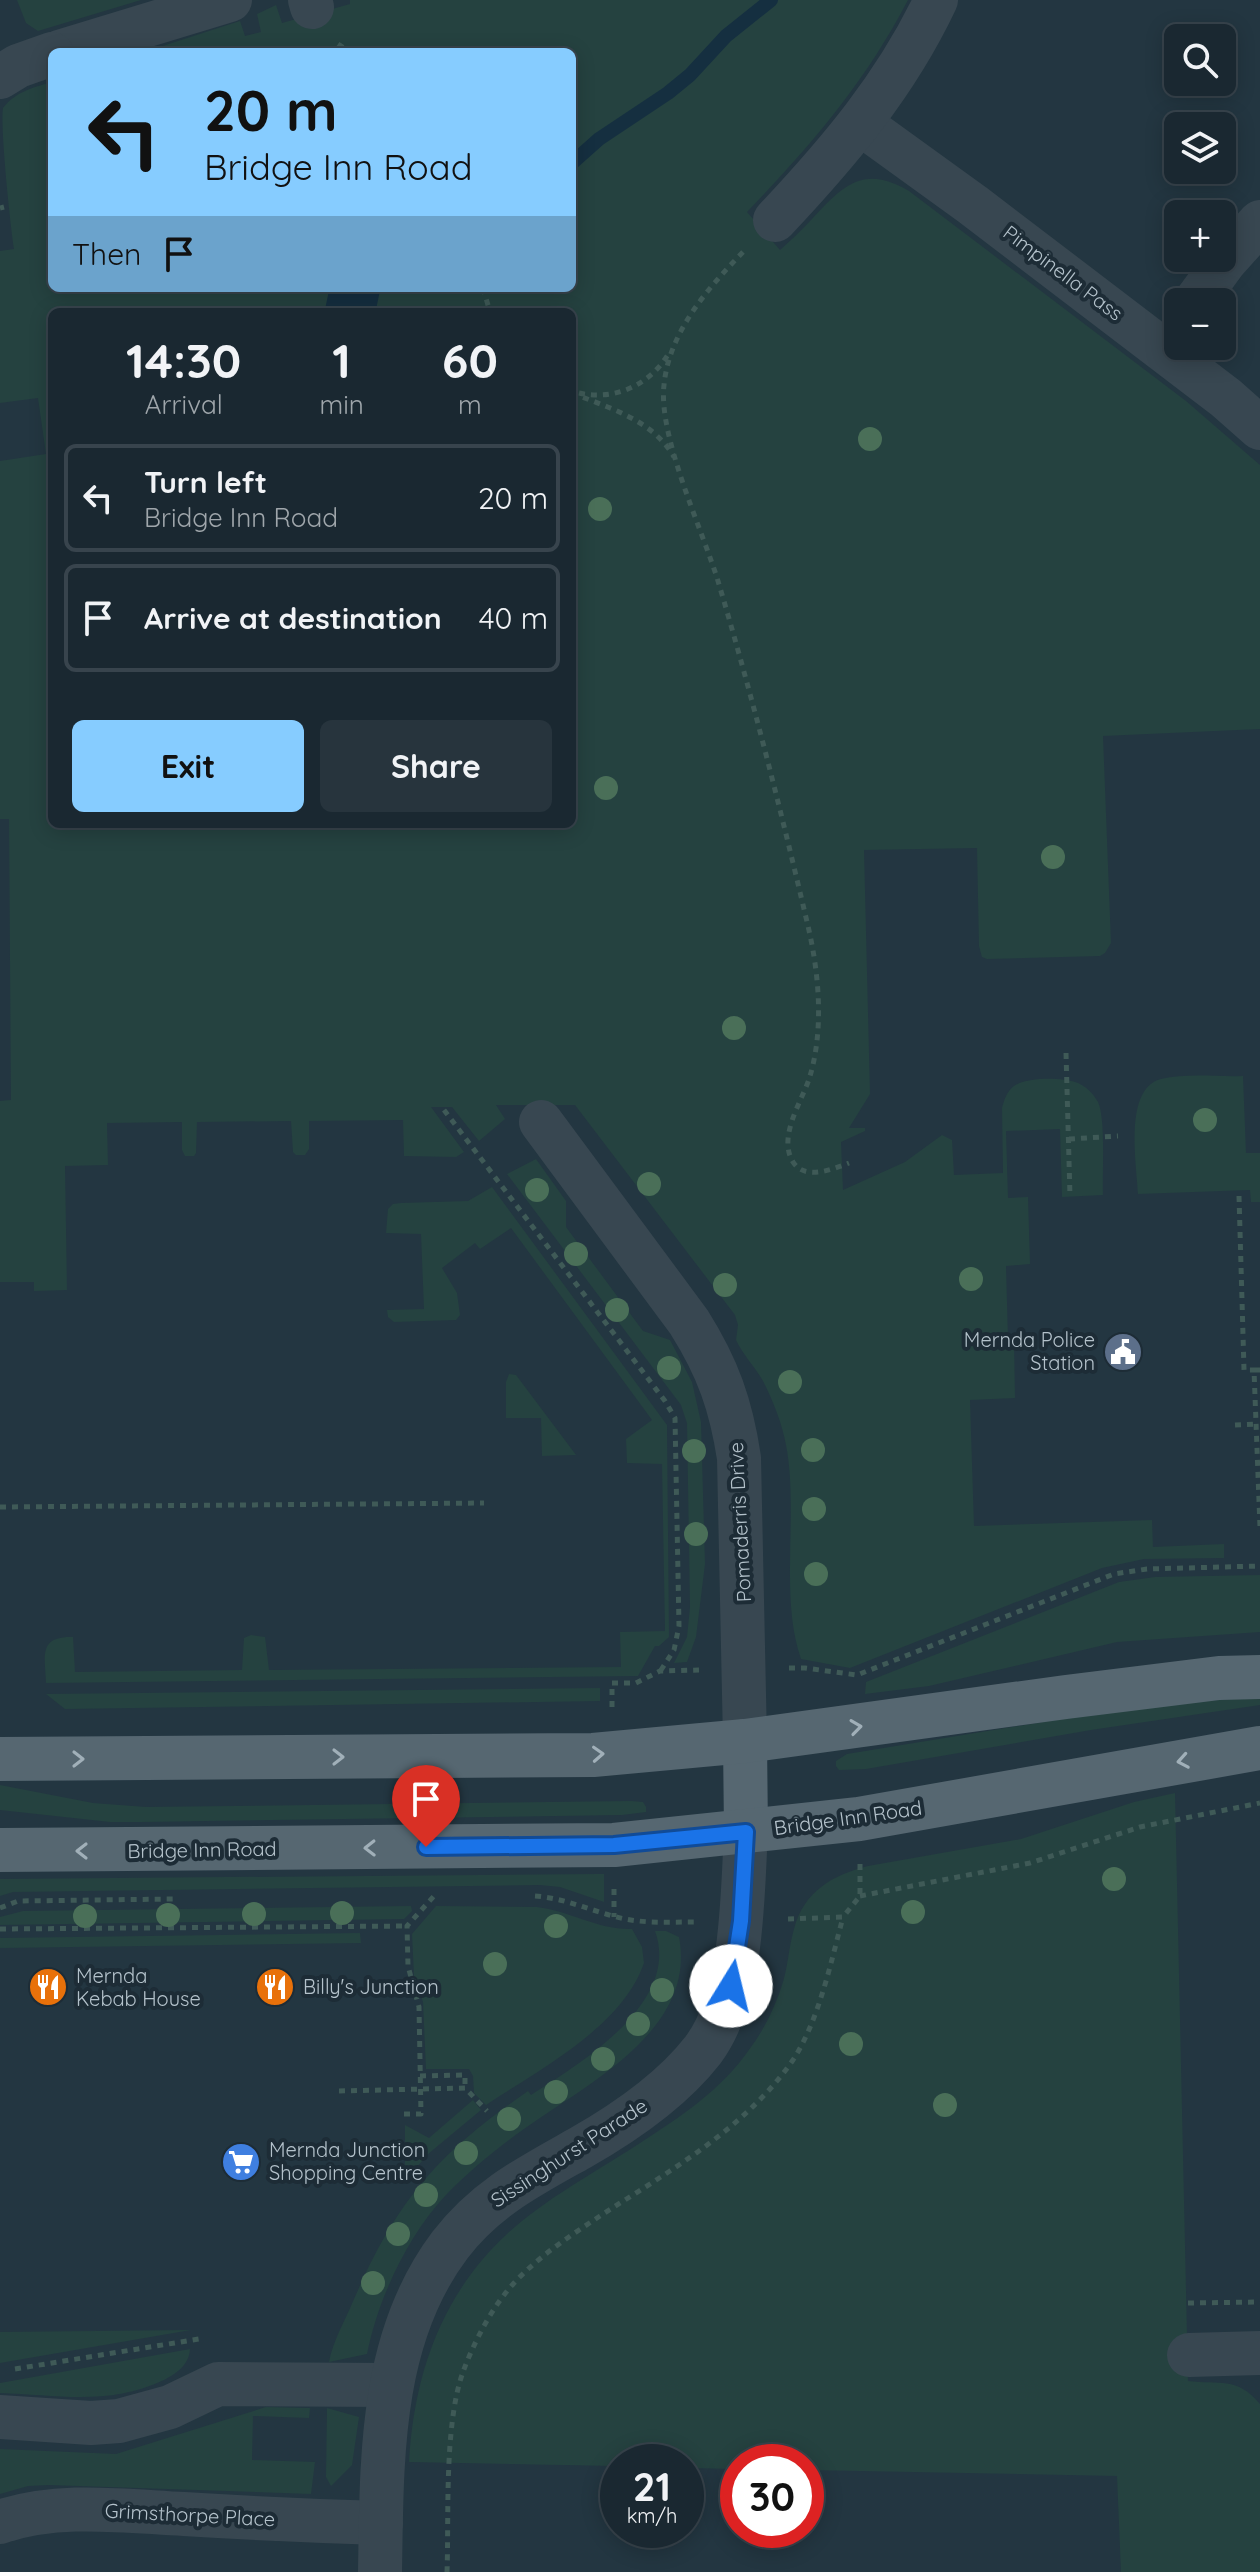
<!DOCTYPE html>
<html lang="en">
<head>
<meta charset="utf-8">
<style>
  body { margin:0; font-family:Quicksand,sans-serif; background:#27343d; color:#f1f3f6; height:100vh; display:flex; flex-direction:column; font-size:30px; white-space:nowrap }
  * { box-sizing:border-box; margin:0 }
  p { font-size:26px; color:#9fa6ab }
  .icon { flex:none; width:44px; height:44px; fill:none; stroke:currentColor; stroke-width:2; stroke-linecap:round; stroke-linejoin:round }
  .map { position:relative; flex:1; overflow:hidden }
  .side { position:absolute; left:48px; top:308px; width:528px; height:520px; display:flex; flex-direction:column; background:#1a2831; border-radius:12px; box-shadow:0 4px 20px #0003,0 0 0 2px #38444d }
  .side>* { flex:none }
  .top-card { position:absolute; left:48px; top:48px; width:528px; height:244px; border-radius:12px; box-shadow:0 4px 20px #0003,0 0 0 2px #38444d; background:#86ccff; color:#111; overflow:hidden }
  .tools { position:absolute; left:1164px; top:24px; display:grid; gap:16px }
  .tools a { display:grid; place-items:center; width:72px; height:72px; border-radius:12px; background:#1a2831; box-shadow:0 4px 20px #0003,0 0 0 2px #38444d; font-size:40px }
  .speed { position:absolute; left:600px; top:2444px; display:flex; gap:16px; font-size:40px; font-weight:700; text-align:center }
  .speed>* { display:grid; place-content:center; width:104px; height:104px; border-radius:50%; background:#1a2831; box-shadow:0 4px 20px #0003,0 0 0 2px #38444d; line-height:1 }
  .speed small { font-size:20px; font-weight:400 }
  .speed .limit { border:12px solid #d22; background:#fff; color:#111 }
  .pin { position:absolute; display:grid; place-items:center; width:68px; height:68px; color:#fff; margin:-82px -34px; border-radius:50% 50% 50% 0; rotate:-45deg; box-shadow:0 0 8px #0007 }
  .pin .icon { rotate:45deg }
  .me { position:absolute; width:88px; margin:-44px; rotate:9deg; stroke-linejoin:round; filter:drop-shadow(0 0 6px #0008) }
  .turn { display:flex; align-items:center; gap:28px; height:168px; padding:0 24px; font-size:36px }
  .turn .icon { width:104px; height:104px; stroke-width:2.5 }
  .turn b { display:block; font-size:56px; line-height:68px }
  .then { display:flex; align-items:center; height:76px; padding:0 24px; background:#0003; gap:16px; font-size:30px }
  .eta { display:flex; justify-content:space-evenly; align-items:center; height:136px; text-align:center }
  .eta b { font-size:48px; font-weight:700; line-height:56px }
  .primary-button { display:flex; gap:16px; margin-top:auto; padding:16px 24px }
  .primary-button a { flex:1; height:92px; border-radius:12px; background:#86ccff; color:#111; font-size:32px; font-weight:700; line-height:92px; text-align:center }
  .primary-button a+a { background:#27343d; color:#f1f3f6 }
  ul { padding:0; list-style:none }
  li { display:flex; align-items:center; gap:24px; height:108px; margin:0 16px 12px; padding:0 8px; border:4px solid #38444d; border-radius:12px }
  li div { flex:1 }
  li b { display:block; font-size:30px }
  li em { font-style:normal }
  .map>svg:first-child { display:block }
  .green { fill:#254240; fill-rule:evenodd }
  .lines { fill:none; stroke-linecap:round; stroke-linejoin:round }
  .stream { stroke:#152f40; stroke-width:14 }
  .canal { stroke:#152f40; stroke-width:50 }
  .path { stroke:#3f5a57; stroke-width:5; stroke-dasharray:6 6; stroke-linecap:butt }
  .minor { stroke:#384751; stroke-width:44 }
  .major { stroke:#566771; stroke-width:44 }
  .tree { fill:#4a6f58 }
  .oneway { stroke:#a1b0b9 }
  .route-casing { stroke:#114b97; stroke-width:20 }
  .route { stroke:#1a73e8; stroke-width:14 }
  .labels { text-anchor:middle; stroke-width:8; stroke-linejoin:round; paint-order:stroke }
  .street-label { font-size:20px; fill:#b4c2cb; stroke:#1d2c36 }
  .poi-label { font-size:20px; fill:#b4c2cb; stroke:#1d2c36; text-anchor:start }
</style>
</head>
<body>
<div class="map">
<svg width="1260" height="2572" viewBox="0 0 1260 2572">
  <rect width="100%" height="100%" fill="#233641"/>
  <g class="green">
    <polygon points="17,0 141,0 38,31 26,23"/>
    <path d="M350 0H908C864 84 812 144 747 212L780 250C791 240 802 230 812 219 843 185 864 164 909 191L1186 401 1260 465V729L1103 736 1111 943 1105 953 1100 956 987 959 982 957 979 946 977 848 864 850 870 1094 849 1128H865V1131L841 1142 843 1190 905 1162 942 1135 952 1140 954 1175 1003 1173 1002 1108C1004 1100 1007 1091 1014 1086 1026 1077 1061 1077 1075 1082 1085 1085 1093 1093 1098 1102 1106 1119 1102 1174 1103 1195L1062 1197 1060 1129 1006 1131 1008 1198 1028 1197 1030 1264 1006 1266 1008 1339 1014 1340 1015 1398 970 1400 974 1526 1152 1520 1153 1547 1224 1544V1558L1144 1559 1102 1568 850 1668 801 1659C779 1596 799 1512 786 1445 782 1423 773 1401 763 1381 755 1367 743 1355 736 1340L738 1325 735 1315 575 1105H496L505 1119 479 1141 452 1107H431L464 1152 456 1157 404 1156 403 1120 309 1121V1149L305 1155H296L293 1152 291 1121 197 1122 196 1153 194 1156H185L182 1150V1122L107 1123 108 1165 65 1166 67 1290 34 1291V1282H0V1101L11 1100 9 819H0V461L46 454 38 398 0 403V251L14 249C10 223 0 126 3 108 15 92 34 87 52 82V288H572V52H144L240 21 245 36 261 32 257 14 276 5 282 23 350 4ZM52 312H572V824H52Z"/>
    <path d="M1243 1076 1246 1153H1260V1202H1251L1250 1190 1138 1194C1137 1164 1123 1089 1161 1079 1186 1073 1217 1077 1243 1076Z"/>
    <polygon points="536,1159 566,1201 566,1227 643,1331 670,1340 692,1382 701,1422 705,1564 696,1637 687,1662 674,1663 687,1637 690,1607 687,1423 681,1405 507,1174"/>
    <path d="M492 1187 667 1425 669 1637 659 1646H655L638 1676 46 1683C45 1656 38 1636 73 1637L75 1672 242 1670 244 1638 251 1635 265 1637 269 1670 621 1667 620 1632 665 1631 662 1464 627 1463 626 1439 652 1420 511 1228 480 1249 475 1243 442 1268 457 1293 460 1315 456 1320 394 1322 388 1317 387 1310 424 1309 421 1234 386 1233 388 1209 393 1204 401 1203 468 1201Z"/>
    <polygon points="509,1374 516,1375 576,1455 542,1456 541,1418 506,1418 506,1382"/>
    <polygon points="1260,1575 1260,1632 1117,1642 929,1686 865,1694 866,1682 1119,1582 1155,1577"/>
    <polygon points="600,1688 600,1701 65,1709 46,1694"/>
    <polygon points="1260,1696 1260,1705 1091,1730 866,1769 839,1770 836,1766 836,1761 847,1754 1123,1709"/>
    <polygon points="0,1785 93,1803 146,1807 631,1801 643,1802 646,1807 646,1812 622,1815 142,1822 110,1822 0,1810"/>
    <path d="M1175 1793 1188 2381C1219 2385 1237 2376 1260 2404V2572H1121L1117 2476 806 2470V2462H738V2469L686 2468V2462H618V2466L409 2462C414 2375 441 2295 507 2234 545 2199 594 2173 637 2145 680 2117 721 2091 751 2047 765 2028 776 2005 783 1982 788 1965 789 1946 794 1929 804 1891 833 1875 868 1866L1021 1839 1134 1802Z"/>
    <polygon points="598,1874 604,1874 604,1902 560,1887 540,1885 13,1892 0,1896 0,1879"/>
    <polygon points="411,1906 412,1911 404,1919 0,1925 0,1917 23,1911"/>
    <path d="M436 1906 537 1907C570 1911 598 1930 632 1929L642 1947 644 1963C622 2027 540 2069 486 2105L474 2093 473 2076 469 2069H426L423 2002 414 1976 412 1934Z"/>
    <path d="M655 1931H666L679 1937C697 2030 587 2084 524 2129 496 2149 469 2171 445 2196 407 2237 378 2299 367 2354L329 2362C333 2340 346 2319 354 2299 398 2198 439 2153 528 2091L531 2095C581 2063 681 2002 655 1931Z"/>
    <polygon points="360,1933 361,1943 0,1948 0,1938"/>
    <polygon points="473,2100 481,2110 428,2154 405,2181 405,2125 429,2138"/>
    <polygon points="191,2330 0,2363 0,2332"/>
    <path d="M190 2349C189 2365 177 2373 164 2380 110 2406 58 2395 0 2393V2383Z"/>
    <polygon points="266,2407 310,2408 309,2418 253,2416 252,2460 315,2462 311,2494 49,2485 28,2486 0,2494 0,2449 116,2454"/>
    <polygon points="327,2408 359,2417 352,2465 331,2486 326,2477"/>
  </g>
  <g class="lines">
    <polyline class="stream" points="572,163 599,139 668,93 690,75 726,36 771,0"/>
    <polyline class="canal" points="350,312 355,288"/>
    <g class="path">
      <polyline points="338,44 350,52"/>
      <polyline points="0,208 4,207"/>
      <path d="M743 252C708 288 669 332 664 385 658 436 702 529 718 581 752 695 781 811 808 926 819 973 824 1029 810 1076 803 1100 777 1136 793 1162 805 1181 833 1169 849 1163"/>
      <polyline points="483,288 490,312"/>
      <path d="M572 393C609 408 653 420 674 457"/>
      <path d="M579 393C615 401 650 385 669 353"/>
      <polyline points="1066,1053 1070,1196"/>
      <polyline points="444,1110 665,1401 675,1418 679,1626 674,1650 661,1670"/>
      <polyline points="1069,1139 1118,1136"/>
      <polyline points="1239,1196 1244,1370 1254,1370"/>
      <polyline points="1260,1370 1254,1370 1260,1527"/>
      <polyline points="1235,1425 1256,1424"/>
      <polyline points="0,1507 484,1503"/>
      <polyline points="789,1668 805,1668 857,1675 1114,1574 1147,1569 1260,1566"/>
      <polyline points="612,1707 612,1683 636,1683 660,1671 699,1670"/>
      <polyline points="614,1889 614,1917"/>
      <path d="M535 1896C563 1898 587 1909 613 1916 639 1924 667 1922 694 1922"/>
      <polyline points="860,1896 1030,1863 1140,1827 1260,1803"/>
      <polyline points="0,1908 18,1901 173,1899"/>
      <polyline points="788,1919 843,1917 860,1896 860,1864"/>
      <polyline points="0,1929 407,1926"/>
      <polyline points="420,2076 465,2075 465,2088"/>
      <polyline points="339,2091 465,2088 487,2111"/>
      <polyline points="404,2114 421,2114 419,2007 408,1966 407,1926 434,1896"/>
      <polyline points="1188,2303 1260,2302"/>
      <polyline points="15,2369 199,2339"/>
      <path d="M447 2572C449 2515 444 2425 463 2372 474 2342 492 2307 514 2283 539 2256 570 2236 600 2216 669 2171 745 2129 793 2060 819 2020 831 1962 843 1917"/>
    </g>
    <g class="minor">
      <polyline points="310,0 312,7"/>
      <polyline points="59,52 230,0"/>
      <polyline points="0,77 18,66 52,54"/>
      <polyline points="861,124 973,205 1226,398 1260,428"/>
      <path d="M775 220C838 153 896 85 936 0"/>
      <polyline points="1195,302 1225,261 1260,222"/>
      <path d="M541 1122 689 1322C718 1368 731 1405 739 1458L745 1741"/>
      <polyline points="1189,2355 1260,2353"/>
      <polyline points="0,2417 91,2423 119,2421 170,2407 218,2384 391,2385"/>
      <path d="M0 2522C58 2502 123 2511 184 2514 249 2518 315 2521 381 2523"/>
      <path d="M380 2572C382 2460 379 2339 450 2245 486 2198 530 2176 580 2148 624 2123 672 2090 703 2050 744 1995 742 1897 746 1832"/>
    </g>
    <g class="major">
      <polyline points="745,1741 746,1832"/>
      <polyline points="0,1759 593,1755 745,1741 1066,1697 1219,1678 1260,1677"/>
      <polyline points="0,1850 614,1845 859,1819 1260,1748"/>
    </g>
  </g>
  <g class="tree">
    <circle cx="870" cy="439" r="12"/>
    <circle cx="600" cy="509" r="12"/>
    <circle cx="606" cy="788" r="12"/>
    <circle cx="1053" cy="857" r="12"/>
    <circle cx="734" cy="1028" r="12"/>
    <circle cx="1205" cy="1120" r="12"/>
    <circle cx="649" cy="1184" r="12"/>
    <circle cx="537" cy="1190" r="12"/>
    <circle cx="576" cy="1254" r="12"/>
    <circle cx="971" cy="1279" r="12"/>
    <circle cx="725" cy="1285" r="12"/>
    <circle cx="617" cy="1310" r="12"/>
    <circle cx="669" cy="1368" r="12"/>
    <circle cx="790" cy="1382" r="12"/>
    <circle cx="813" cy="1450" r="12"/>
    <circle cx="694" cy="1451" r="12"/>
    <circle cx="814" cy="1509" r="12"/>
    <circle cx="696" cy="1534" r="12"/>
    <circle cx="816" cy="1574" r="12"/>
    <circle cx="1114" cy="1879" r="12"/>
    <circle cx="913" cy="1912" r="12"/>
    <circle cx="342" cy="1913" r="12"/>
    <circle cx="254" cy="1914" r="12"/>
    <circle cx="168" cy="1915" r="12"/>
    <circle cx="85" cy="1916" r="12"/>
    <circle cx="556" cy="1926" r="12"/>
    <circle cx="495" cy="1964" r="12"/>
    <circle cx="662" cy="1990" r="12"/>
    <circle cx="638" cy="2024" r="12"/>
    <circle cx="851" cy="2044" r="12"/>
    <circle cx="603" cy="2059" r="12"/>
    <circle cx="556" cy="2092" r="12"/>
    <circle cx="945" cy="2105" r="12"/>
    <circle cx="509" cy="2119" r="12"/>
    <circle cx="466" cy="2153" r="12"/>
    <circle cx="426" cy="2195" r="12"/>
    <circle cx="398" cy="2234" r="12"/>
    <circle cx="373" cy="2283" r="12"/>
  </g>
  <defs><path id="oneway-chevron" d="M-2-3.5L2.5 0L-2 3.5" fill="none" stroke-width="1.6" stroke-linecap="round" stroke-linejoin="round" transform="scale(2)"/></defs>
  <g class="oneway">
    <use href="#oneway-chevron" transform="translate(856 1727) rotate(-8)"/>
    <use href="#oneway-chevron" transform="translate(598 1754) rotate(-3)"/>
    <use href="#oneway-chevron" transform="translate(338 1757)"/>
    <use href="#oneway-chevron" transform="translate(78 1759)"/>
    <use href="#oneway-chevron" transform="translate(1183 1761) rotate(170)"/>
    <use href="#oneway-chevron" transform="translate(370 1848) rotate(179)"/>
    <use href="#oneway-chevron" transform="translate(82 1851) rotate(180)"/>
  </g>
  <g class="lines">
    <defs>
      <polyline id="route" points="426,1847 614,1845 746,1832 741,1921 731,1986"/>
    </defs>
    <use href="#route" class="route-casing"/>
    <use href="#route" class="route"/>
  </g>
  <defs>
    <symbol id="civic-disc" viewBox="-11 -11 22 22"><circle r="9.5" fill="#5c6f8a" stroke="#1d2c36"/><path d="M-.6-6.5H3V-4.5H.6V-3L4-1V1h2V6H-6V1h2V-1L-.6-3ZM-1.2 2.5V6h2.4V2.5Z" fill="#fff"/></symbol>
    <symbol id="restaurant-disc" viewBox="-11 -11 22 22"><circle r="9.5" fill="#e8710a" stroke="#1d2c36"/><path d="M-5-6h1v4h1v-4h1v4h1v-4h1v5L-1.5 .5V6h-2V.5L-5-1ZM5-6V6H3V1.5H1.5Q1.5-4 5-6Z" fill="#fff"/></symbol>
    <symbol id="supermarket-disc" viewBox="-11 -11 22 22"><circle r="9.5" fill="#3f7fe0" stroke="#1d2c36"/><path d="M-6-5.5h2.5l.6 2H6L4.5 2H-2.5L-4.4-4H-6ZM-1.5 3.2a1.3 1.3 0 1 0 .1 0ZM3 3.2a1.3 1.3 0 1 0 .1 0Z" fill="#fff"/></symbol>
  </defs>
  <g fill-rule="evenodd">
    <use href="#civic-disc" x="1101" y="1330" width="44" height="44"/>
    <use href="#restaurant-disc" x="26" y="1965" width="44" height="44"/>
    <use href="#restaurant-disc" x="253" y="1965" width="44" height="44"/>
    <use href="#supermarket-disc" x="219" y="2140" width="44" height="44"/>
  </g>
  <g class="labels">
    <g class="street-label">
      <text transform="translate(1063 273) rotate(37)" y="7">Pimpinella Pass</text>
      <text transform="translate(740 1522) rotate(-93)" y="7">Pomaderris Drive</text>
      <text transform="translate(848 1818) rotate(-8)" y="7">Bridge Inn Road</text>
      <text transform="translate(202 1850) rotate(-1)" y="7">Bridge Inn Road</text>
      <text transform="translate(569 2153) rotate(-33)" y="7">Sissinghurst Parade</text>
      <text transform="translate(190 2515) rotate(3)" y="7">Grimsthorpe Place</text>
    </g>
    <g class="poi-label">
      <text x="1095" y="1347" text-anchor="end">Mernda Police<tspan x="1095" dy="23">Station</tspan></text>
      <text x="76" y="1983">Mernda<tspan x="76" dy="23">Kebab House</tspan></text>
      <text x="303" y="1994">Billy's Junction</text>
      <text x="269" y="2157">Mernda Junction<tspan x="269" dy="23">Shopping Centre</tspan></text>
    </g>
  </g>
</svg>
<div class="tools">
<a><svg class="icon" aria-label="search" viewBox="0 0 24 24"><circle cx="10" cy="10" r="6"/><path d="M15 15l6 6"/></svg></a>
<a><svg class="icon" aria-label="layers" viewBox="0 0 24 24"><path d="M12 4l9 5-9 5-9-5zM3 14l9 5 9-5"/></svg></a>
<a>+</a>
<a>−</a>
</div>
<div class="speed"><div>21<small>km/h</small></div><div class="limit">30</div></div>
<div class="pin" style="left:426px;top:1847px;background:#d93025"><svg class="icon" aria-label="arrive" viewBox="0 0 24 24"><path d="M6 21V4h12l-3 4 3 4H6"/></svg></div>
<svg class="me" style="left:731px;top:1986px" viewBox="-20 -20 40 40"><circle r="19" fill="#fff"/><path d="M0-13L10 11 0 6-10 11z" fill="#1a73e8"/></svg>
<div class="top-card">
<div class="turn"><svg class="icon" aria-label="left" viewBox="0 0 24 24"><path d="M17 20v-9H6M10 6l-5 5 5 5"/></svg><div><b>20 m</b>Bridge Inn Road</div></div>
<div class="then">Then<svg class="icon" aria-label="arrive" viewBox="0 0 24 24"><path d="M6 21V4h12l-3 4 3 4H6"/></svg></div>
</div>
<section class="side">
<div class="eta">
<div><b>14:30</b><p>Arrival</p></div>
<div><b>1</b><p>min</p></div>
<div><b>60</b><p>m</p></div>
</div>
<ul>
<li><svg class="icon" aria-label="left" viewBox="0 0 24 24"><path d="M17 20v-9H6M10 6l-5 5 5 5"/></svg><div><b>Turn left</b><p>Bridge Inn Road</p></div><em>20 m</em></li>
<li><svg class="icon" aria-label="arrive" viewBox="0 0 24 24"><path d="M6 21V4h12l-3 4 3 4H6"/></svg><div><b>Arrive at destination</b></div><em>40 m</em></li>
</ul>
<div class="primary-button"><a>Exit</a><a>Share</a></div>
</section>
</div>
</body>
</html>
